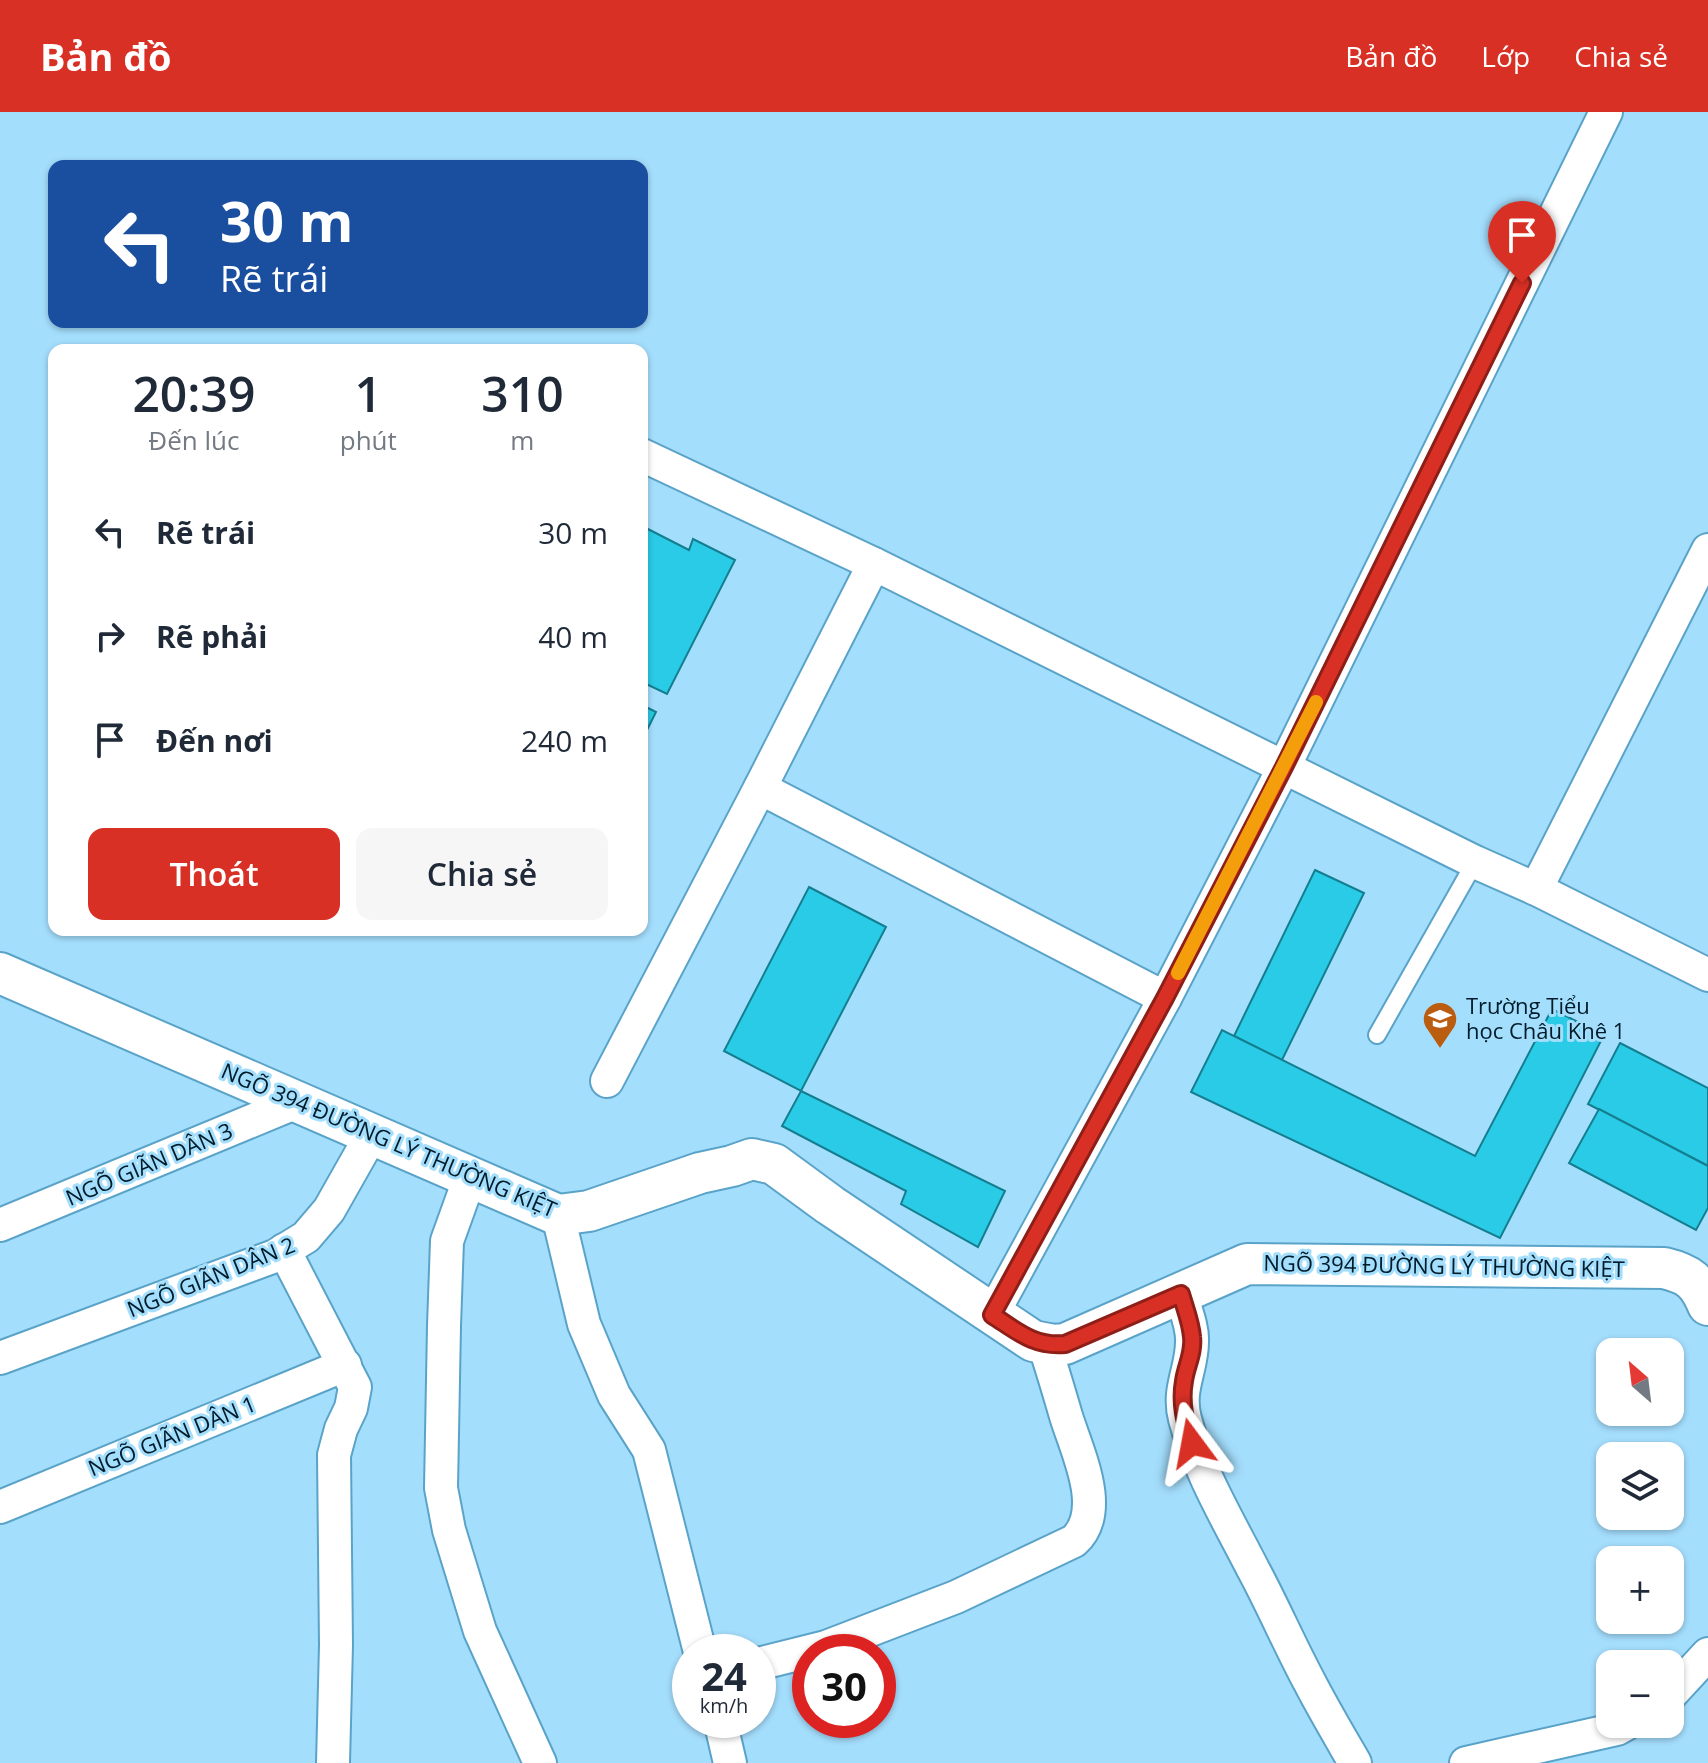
<!DOCTYPE html>
<html lang="vi">
<head>
<meta charset="utf-8">
<style>
  body { margin:0; font-family:"Open Sans",sans-serif; background:#f6f6f7; color:#1f2937; height:100vh; display:flex; flex-direction:column; font-size:30px; white-space:nowrap }
  * { box-sizing:border-box; margin:0 }
  p { font-size:26px; color:#747a83 }
  .icon { flex:none; width:44px; height:44px; fill:none; stroke:currentColor; stroke-width:2; stroke-linecap:round; stroke-linejoin:round }
  .map { position:relative; flex:1; overflow:hidden }
  .details { position:absolute; left:48px; top:232px; width:600px; height:592px; display:flex; flex-direction:column; background:#fff; border-radius:16px; box-shadow:0 2px 6px #0004 }
  .details>* { flex:none }
  .top-card { position:absolute; left:48px; top:48px; width:600px; height:168px; border-radius:16px; box-shadow:0 2px 6px #0004; background:#1a4fa0; color:#fff; overflow:hidden }
  .needle { width:52px; rotate:332deg }
  .controls { position:absolute; left:1596px; top:1226px; display:grid; gap:16px }
  .controls a { display:grid; place-items:center; width:88px; height:88px; border-radius:16px; background:#fff; box-shadow:0 2px 6px #0004; font-size:40px }
  .speed { position:absolute; left:672px; top:1522px; display:flex; gap:16px; font-size:40px; font-weight:700; text-align:center }
  .speed>* { display:grid; place-content:center; width:104px; height:104px; border-radius:50%; background:#fff; box-shadow:0 2px 6px #0004; line-height:1 }
  .speed small { font-size:20px; font-weight:400 }
  .speed .limit { border:12px solid #d22; background:#fff; color:#111 }
  .pin { position:absolute; display:grid; place-items:center; width:68px; height:68px; color:#fff; margin:-82px -34px; border-radius:50% 50% 50% 0; rotate:-45deg; box-shadow:0 0 8px #0007 }
  .pin .icon { rotate:45deg }
  .me { position:absolute; width:88px; margin:-44px; rotate:347deg; stroke-linejoin:round; filter:drop-shadow(0 0 6px #0008) }
  .turn { display:flex; align-items:center; gap:28px; height:168px; padding:0 40px; font-size:36px }
  .turn .icon { width:104px; height:104px; stroke-width:2.5 }
  .turn b { display:block; font-size:56px; line-height:68px }
  .eta { display:flex; justify-content:space-evenly; align-items:center; height:136px; text-align:center }
  .eta b { font-size:48px; font-weight:600; line-height:56px }
  .cta { display:flex; gap:16px; margin-top:auto; padding:16px 40px }
  .cta a { flex:1; height:92px; border-radius:16px; background:#d93025; color:#fff; font-size:32px; font-weight:600; line-height:92px; text-align:center }
  .cta a+a { background:#f6f6f7; color:#1f2937 }
  ul { padding:0; list-style:none }
  li { display:flex; align-items:center; gap:24px; height:104px; padding:0 40px }
  li div { flex:1 }
  li b { display:block; font-size:30px }
  li em { font-style:normal }
  header { display:flex; align-items:center; gap:48px; box-sizing:border-box; height:112px; padding:0 40px; background:#d93025; color:#fff }
  header strong { font-size:38px }
  nav { display:flex; gap:44px; margin-inline-start:auto; font-size:28px }
  .map>svg:first-child { display:block }
  .building { fill:#29cbe6; stroke:#147e90; stroke-width:2 }
  .lines { fill:none; stroke-linecap:round; stroke-linejoin:round }
  .service-casing { stroke:#5aa3c8; stroke-width:20 }
  .minor-casing { stroke:#5aa3c8; stroke-width:36 }
  .tertiary-casing { stroke:#5aa3c8; stroke-width:44 }
  .service { stroke:#fff; stroke-width:16 }
  .minor { stroke:#fff; stroke-width:32 }
  .tertiary { stroke:#fff; stroke-width:40 }
  .route-casing { stroke:#8d1f18; stroke-width:20 }
  .route { stroke:#d93025; stroke-width:14 }
  .slow { stroke:#f59e0b; stroke-width:14 }
  .labels { text-anchor:middle; stroke-width:6; stroke-linejoin:round; paint-order:stroke }
  .poi-label { font-size:22px; fill:#001b29; stroke:#a4defd; text-anchor:start }
  .street-label { font-size:22px; fill:#001b29; stroke:#a4defd }
</style>
</head>
<body>
<header>
<strong>Bản đồ</strong>
<nav><a>Bản đồ</a><a>Lớp</a><a>Chia sẻ</a></nav>
</header>
<div class="map">
<svg width="1708" height="1651" viewBox="0 0 1708 1651">
  <rect width="100%" height="100%" fill="#a4defd"/>
  <g class="building">
    <polygon points="642,414 689,438 693,427 735,448 667,582 642,570"/>
    <polygon points="642,593 656,600 642,628"/>
    <polygon points="1315,758 1364,781 1282,948 1234,924"/>
    <polygon points="809,775 886,815 801,979 724,939"/>
    <polygon points="1552,897 1604,923 1500,1126 1191,980 1222,918 1475,1044"/>
    <polygon points="1620,931 1708,976 1708,1054 1588,992"/>
    <polygon points="801,979 1005,1079 978,1135 901,1092 906,1079 782,1014"/>
    <polygon points="1599,997 1708,1054 1708,1096 1696,1118 1569,1051"/>
  </g>
  <g class="lines">
    <defs>
      <polyline id="service" points="1377,923 1475,750"/>
      <g id="minor">
        <polyline points="642,343 874,452 1475,750 1536,777 1708,863"/>
        <polyline points="760,676 1165,886"/>
        <polyline points="1536,777 1708,438"/>
        <polyline points="607,969 760,676 874,452"/>
        <polyline points="470,1065 447,1129 444,1214 441,1376 449,1418 480,1519 540,1651"/>
        <polyline points="558,1103 584,1212 614,1283 649,1338 700,1540"/>
        <polyline points="0,1113 297,990"/>
        <polyline points="284,1138 355,1275 351,1296 341,1317 334,1343 336,1533 333,1651"/>
        <path d="M1181 1182C1185 1197 1193 1215 1192 1230 1192 1258 1177 1277 1185 1307 1199 1360 1228 1408 1253 1457 1273 1494 1290 1534 1310 1571 1324 1598 1340 1625 1355 1651"/>
        <polyline points="992,1203 1165,886 1284,655 1606,0"/>
        <polyline points="0,1246 275,1144 306,1125 329,1098 372,1022"/>
        <polyline points="0,1395 345,1253"/>
        <path d="M758 1552 826 1535 956 1485 1074 1429C1107 1399 1077 1340 1066 1304 1059 1280 1052 1256 1044 1232"/>
        <polyline points="1670,1583 1708,1542"/>
        <polyline points="720,1608 730,1651"/>
        <polyline points="1466,1651 1617,1617 1626,1612"/>
      </g>
      <path id="tertiary" d="M0 861 558 1103 589 1099 700 1061 732 1054 752 1047 774 1052 830 1093 1033 1229 1054 1233 1065 1232 1247 1152 1664 1156C1689 1162 1698 1169 1708 1193"/>
    </defs>
    <use href="#service" class="service-casing"/>
    <use href="#minor" class="minor-casing"/>
    <use href="#tertiary" class="tertiary-casing"/>
    <use href="#service" class="service"/>
    <use href="#minor" class="minor"/>
    <use href="#tertiary" class="tertiary"/>
  </g>
  <g class="lines">
    <defs>
      <path id="route" d="M1192 1331C1185 1310 1180 1291 1184 1269 1186 1254 1194 1241 1192 1225 1191 1211 1185 1196 1181 1182L1065 1232C1034 1235 1017 1219 992 1203L1165 886 1284 655 1522 171"/>
    </defs>
    <use href="#route" class="route-casing"/>
    <use href="#route" class="route"/>
    <polyline class="slow" points="1178,861 1316,590"/>
  </g>
  <defs>
    <symbol id="school-pin" viewBox="-11 -11 22 30"><path d="M0 17L-7.5 6A9.5 9.5 0 1 1 7.5 6Z" fill="#bb5d10" stroke="#a4defd"/><path d="M0-5L7-2L0 1L-7-2ZM-4 1L0 2.5L4 1V4Q0 6-4 4Z" fill="#fff"/></symbol>
  </defs>
  <g fill-rule="evenodd">
    <use href="#school-pin" x="1420" y="887" width="40" height="54"/>
  </g>
  <g class="labels">
    <g class="poi-label">
      <text x="1466" y="902">Trường Tiểu<tspan x="1466" dy="25">học Châu Khê 1</tspan></text>
    </g>
    <g class="street-label">
      <text transform="translate(389 1028) rotate(23)" y="8">NGÕ 394 ĐƯỜNG LÝ THƯỜNG KIỆT</text>
      <text transform="translate(149 1052) rotate(-23)" y="8">NGÕ GIÃN DÂN 3</text>
      <text transform="translate(1444 1154) rotate(1)" y="8">NGÕ 394 ĐƯỜNG LÝ THƯỜNG KIỆT</text>
      <text transform="translate(211 1165) rotate(-22)" y="8">NGÕ GIÃN DÂN 2</text>
      <text transform="translate(172 1324) rotate(-22)" y="8">NGÕ GIÃN DÂN 1</text>
    </g>
  </g>
</svg>
<div class="controls">
<a><svg class="needle" viewBox="-14 -14 28 28"><path d="M0-13l5 13h-10z" fill="#e53935"/><path d="M0 13l5-13h-10z" fill="#747a83"/></svg></a>
<a><svg class="icon" aria-label="layers" viewBox="0 0 24 24"><path d="M12 4l9 5-9 5-9-5zM3 14l9 5 9-5"/></svg></a>
<a>+</a>
<a>−</a>
</div>
<div class="speed"><div>24<small>km/h</small></div><div class="limit">30</div></div>
<div class="pin" style="left:1522px;top:171px;background:#d93025"><svg class="icon" aria-label="arrive" viewBox="0 0 24 24"><path d="M6 21V4h12l-3 4 3 4H6"/></svg></div>
<svg class="me" style="left:1192px;top:1331px" viewBox="-20 -20 40 40"><path d="M0-17L14 15 0 8-14 15z" fill="#d93025" stroke="#fff" stroke-width="4"/></svg>
<div class="top-card">
<div class="turn"><svg class="icon" aria-label="left" viewBox="0 0 24 24"><path d="M17 20v-9H6M10 6l-5 5 5 5"/></svg><div><b>30 m</b>Rẽ trái</div></div>
</div>
<section class="details">
<div class="eta">
<div><b>20:39</b><p>Đến lúc</p></div>
<div><b>1</b><p>phút</p></div>
<div><b>310</b><p>m</p></div>
</div>
<ul>
<li><svg class="icon" aria-label="left" viewBox="0 0 24 24"><path d="M17 20v-9H6M10 6l-5 5 5 5"/></svg><div><b>Rẽ trái</b></div><em>30 m</em></li>
<li><svg class="icon" aria-label="right" viewBox="0 0 24 24"><path d="M7 20v-9h11M14 6l5 5-5 5"/></svg><div><b>Rẽ phải</b></div><em>40 m</em></li>
<li><svg class="icon" aria-label="arrive" viewBox="0 0 24 24"><path d="M6 21V4h12l-3 4 3 4H6"/></svg><div><b>Đến nơi</b></div><em>240 m</em></li>
</ul>
<div class="cta"><a>Thoát</a><a>Chia sẻ</a></div>
</section>
</div>
</body>
</html>
